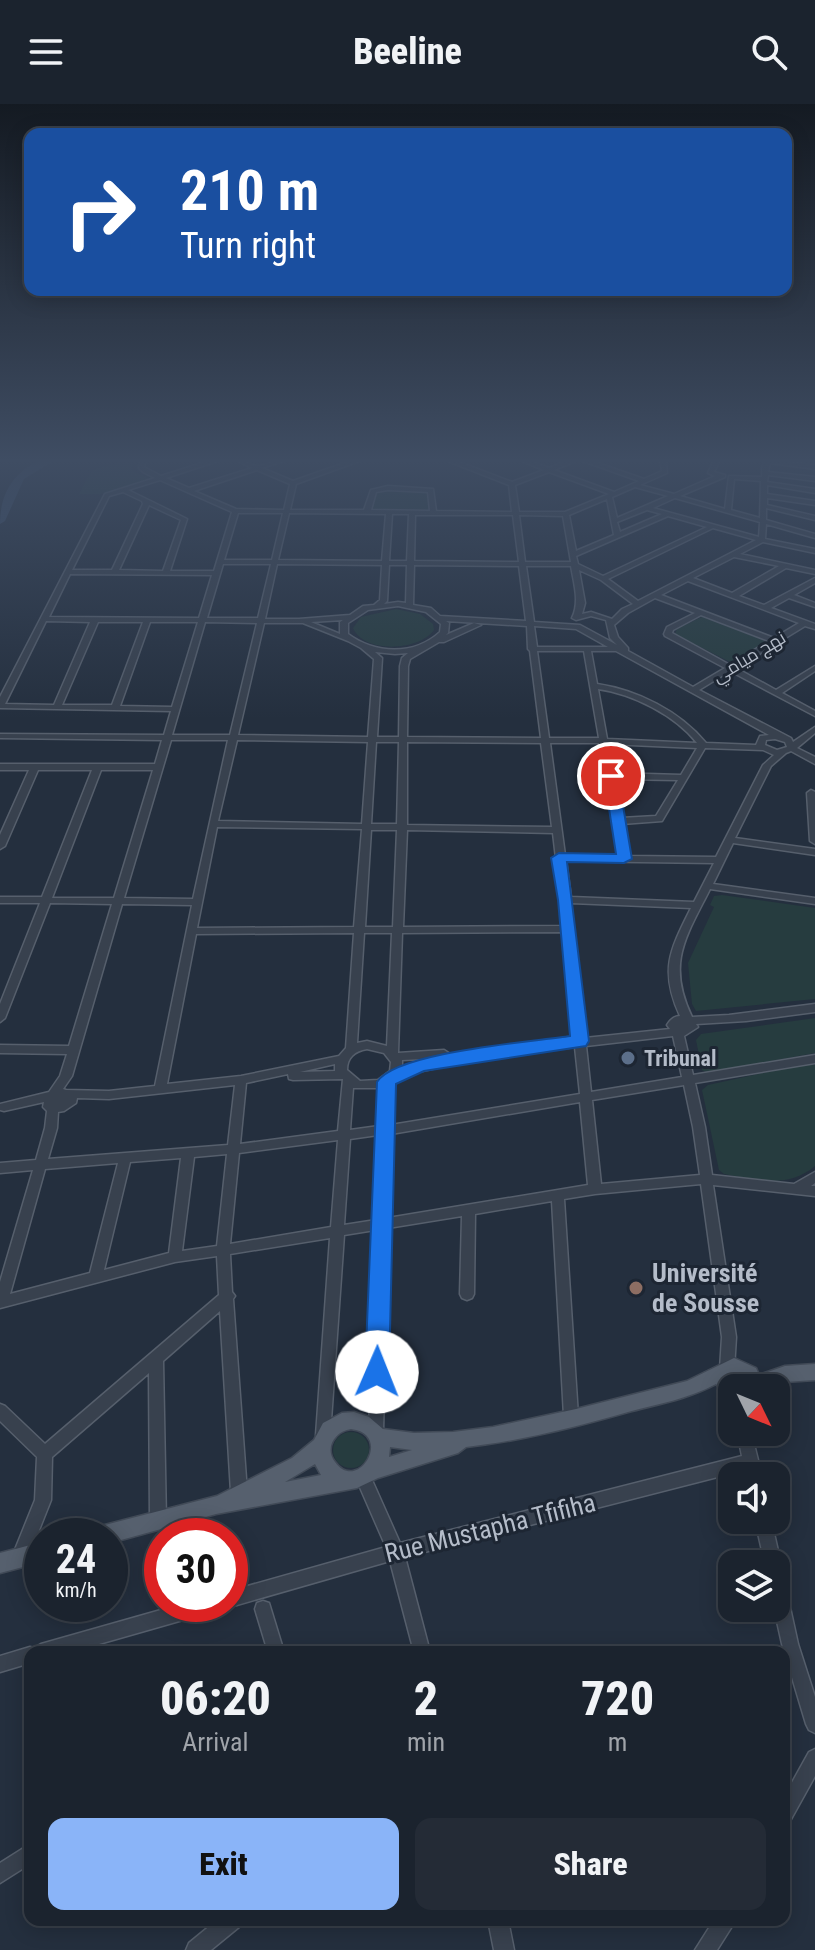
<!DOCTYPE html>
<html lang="en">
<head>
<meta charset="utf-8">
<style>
  body { margin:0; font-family:"Roboto Condensed",Cairo,sans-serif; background:#242b36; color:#f1f3f6; height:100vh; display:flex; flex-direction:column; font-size:30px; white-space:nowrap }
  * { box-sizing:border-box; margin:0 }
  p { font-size:26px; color:#a0a4aa }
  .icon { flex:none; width:44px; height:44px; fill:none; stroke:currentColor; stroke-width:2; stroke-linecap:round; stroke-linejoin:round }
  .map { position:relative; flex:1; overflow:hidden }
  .side { position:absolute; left:24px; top:1542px; width:766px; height:280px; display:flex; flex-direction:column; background:#1b232e; border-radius:16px; box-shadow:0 4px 20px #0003,0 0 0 2px #39404a }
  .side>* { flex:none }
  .banner { position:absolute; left:24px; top:24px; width:768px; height:168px; border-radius:16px; box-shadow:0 4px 20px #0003,0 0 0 2px #39404a; background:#1a4fa0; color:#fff; overflow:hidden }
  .needle { width:52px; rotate:133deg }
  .tools { position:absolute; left:718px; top:1270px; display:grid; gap:16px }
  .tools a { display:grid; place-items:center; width:72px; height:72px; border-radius:16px; background:#1b232e; box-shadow:0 4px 20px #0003,0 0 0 2px #39404a; font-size:40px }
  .speed { position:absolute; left:24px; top:1414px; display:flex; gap:16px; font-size:40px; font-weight:700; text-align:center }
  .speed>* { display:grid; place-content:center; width:104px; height:104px; border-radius:50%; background:#1b232e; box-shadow:0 4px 20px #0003,0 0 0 2px #39404a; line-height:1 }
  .speed small { font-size:20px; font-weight:400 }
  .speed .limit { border:12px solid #d22; background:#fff; color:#111 }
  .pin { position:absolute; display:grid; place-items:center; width:68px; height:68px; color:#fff; margin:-34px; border:4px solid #fff; border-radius:50%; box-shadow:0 2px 8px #0007 }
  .me { position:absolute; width:88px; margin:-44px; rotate:1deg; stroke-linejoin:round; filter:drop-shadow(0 0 6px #0008) }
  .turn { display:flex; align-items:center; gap:28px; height:168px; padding:0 24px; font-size:36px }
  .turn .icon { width:104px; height:104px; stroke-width:2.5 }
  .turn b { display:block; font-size:56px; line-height:68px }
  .eta { display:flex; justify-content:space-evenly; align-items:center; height:136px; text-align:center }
  .eta b { font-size:48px; font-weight:800; line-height:56px }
  .button { display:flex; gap:16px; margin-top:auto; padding:16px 24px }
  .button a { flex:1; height:92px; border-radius:16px; background:#8ab4f8; color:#111; font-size:32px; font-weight:800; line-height:92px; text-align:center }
  .button a+a { background:#242b36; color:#f1f3f6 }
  header { display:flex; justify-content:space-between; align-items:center; height:104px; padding:0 24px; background:#1b232e; font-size:36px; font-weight:800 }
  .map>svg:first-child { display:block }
  .green { fill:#263c3f }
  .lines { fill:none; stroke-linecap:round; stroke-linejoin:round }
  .river { fill:#394c67; fill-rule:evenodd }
  .minor-casing { stroke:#565f6c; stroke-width:3 }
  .major-casing { stroke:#414a57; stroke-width:3 }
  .minor { fill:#38414e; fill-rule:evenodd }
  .major { fill:#56606e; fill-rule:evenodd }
  .route { fill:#1a73e8; stroke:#114b97; stroke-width:2 }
  .service-dot { fill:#5c6f8a; stroke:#1d2633; stroke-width:3 }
  .education-dot { fill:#8d6e63; stroke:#1d2633; stroke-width:3 }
  .labels { text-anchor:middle; stroke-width:6; stroke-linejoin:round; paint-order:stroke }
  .far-street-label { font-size:18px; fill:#b4bcc9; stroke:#1d2633 }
  .poi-label { font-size:22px; font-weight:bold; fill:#b4bcc9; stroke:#1d2633; text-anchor:start }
  .near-poi-label { font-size:26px; font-weight:bold; fill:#b4bcc9; stroke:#1d2633; text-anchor:start }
  .near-street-label { font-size:26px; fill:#b4bcc9; stroke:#1d2633 }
</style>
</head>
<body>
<header><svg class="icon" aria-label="menu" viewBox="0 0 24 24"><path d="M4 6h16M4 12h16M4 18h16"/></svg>Beeline<svg class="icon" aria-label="search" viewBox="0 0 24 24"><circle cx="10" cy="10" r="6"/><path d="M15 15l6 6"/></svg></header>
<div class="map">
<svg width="815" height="1846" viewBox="0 0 815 1846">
  <rect width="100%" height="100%" fill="#242f3e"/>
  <g class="green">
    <polygon points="115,359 133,359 131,366 149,375 101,390 79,390 92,366"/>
    <polygon points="382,386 425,387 429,389 428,406 372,405 374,388"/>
    <path d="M396 505 420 510 433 520 434 526C419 547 364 550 353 524L361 513Z"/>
    <polygon points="702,513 763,536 766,540 730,558 675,530 677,525"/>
    <polygon points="722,791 815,804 815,895 696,907 692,900 688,859 714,803 710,801 714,792"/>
    <polygon points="815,914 815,949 707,969 702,966 696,936 701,930"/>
    <path d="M809 959 815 961V1062C788 1085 755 1076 724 1070L719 1066 702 986 708 981Z"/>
    <circle cx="351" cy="1346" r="18"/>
  </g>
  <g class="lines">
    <path class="river" d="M41 356H55L24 375 5 417 0 420C0 390 13 368 41 356Z"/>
    <defs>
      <g id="minor">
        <path d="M140 356H146L144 363 161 372 211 356H221L166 374 189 384 252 364 235 356C244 356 249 361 257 362 264 362 276 356 286 356L262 364 293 377 353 356H362L296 380 290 406H364L371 386 388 382 433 385 436 407 512 408 509 381 445 356H454L512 378 544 366 519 356H528L549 364 569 356H578L554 366 614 388 639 377 580 356H589L644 375 662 367 660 356H666L667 369 640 381 674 390 715 372 708 369 714 356H720L714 368 725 371V373L680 392 725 405 729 372 762 373V363L766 356 815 361V365L770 359 768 368 815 373V377L768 371 767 378 815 385V389L767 381V390L815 397V401L767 394V401L815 412V416L766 404V416L815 430V434L766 420 765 435 815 445V449L763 438 740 450 815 466V470L786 464 739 492 764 501 815 474V479L794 491 815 499V503L789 494 771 504 815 520V525L805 522 736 564 776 586 815 562V567L782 589 815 607V612L730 567 699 586 791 634 793 638 815 623V629L797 644 815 653V660L791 647 786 649 771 662 735 734 815 745V751L733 739 713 780 815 794V800L710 785C686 833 666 859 692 913L729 911 815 900V908L746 917 696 920 698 923 684 932 693 971 815 951V959L695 979 705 1023 712 1071 794 1080 815 1068V1079L811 1082H815V1092L713 1081 736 1233 734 1265 732 1269 727 1271 722 1269 720 1265 722 1233 701 1080 595 1090 564 1095 578 1312 576 1317 571 1319 566 1317 564 1312 552 1097 475 1110 474 1190 472 1194 467 1196 462 1194 460 1190 462 1112 388 1124 383 1328 381 1333 376 1335 371 1333 369 1328 375 1126 344 1131 330 1331 328 1336 323 1338 318 1336 316 1331 330 1134 230 1150 232 1188 235 1192 233 1195 247 1388 244 1393 239 1395 234 1393 231 1388 220 1207 163 1257 166 1417 163 1422 158 1424 153 1422 150 1417 149 1269 52 1353 51 1396 26 1459 20 1461 14 1459 12 1453 35 1396 37 1353 0 1317V1300L5 1302 45 1340 219 1191 217 1152 175 1158 0 1204V1178L33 1066 0 1069V1059L36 1056 45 1024 47 1007 43 1003 44 998 4 1007 0 1006V1000L49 988 60 972 67 950 0 949V941L69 942 112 800 50 799 5 914 0 918V900L40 799H0V793H42L92 666H38L5 742 0 745V731L29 666H0V660H155L162 636 0 634V630L164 631 171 607 0 604V593L105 390 155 374 143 368 139 364ZM257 366 290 380 284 406 236 405 194 387ZM549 368 609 390 565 408H519L515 381ZM734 375 761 377 760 414 731 406ZM160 376 232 408 214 467H170L187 415 128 386ZM635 383 668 392 617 414 612 393ZM388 386 428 388 430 407 371 406 376 388ZM123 388 142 397 143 400 112 466H72L109 392ZM675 394 760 418 759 433 653 404ZM607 395 614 431 576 447 569 411ZM149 401 181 416 163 467 119 466ZM647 406 662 410 620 428 617 418ZM238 409H283L272 456H224ZM289 409 386 410 382 457 278 456ZM392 410H409L407 457H389ZM415 411H513L519 458 414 457ZM519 411 563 412 571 458H525ZM668 412 707 423 603 472 578 460 576 452ZM713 424 756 436 638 497 608 475ZM734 453 779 462 732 489 693 474ZM223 460H271L258 514H207ZM277 460 382 461 380 496 374 501 363 502 350 511 299 515H265ZM389 461H407L406 499 398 498 384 500 387 497ZM414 461 519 462 526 517 440 512 431 504 413 501ZM526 462H571C574 480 580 498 572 514L576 516 591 512 606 516 610 534 617 541 580 521 534 518ZM579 466 601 476 633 500 622 505 612 515 591 508 582 510 585 499ZM70 470 212 471 199 514 49 513ZM688 477 799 519 774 534 661 491ZM655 494 695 509 667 523 664 530 665 532 725 564 693 583 628 547V544L618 533 614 521 628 509ZM398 502 426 508 441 520 440 528C414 552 375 550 348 530V519L368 506ZM701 511 769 537 730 561 672 529 673 526ZM343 516 340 518V530L311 518ZM46 517 90 518 54 601 5 600ZM446 517 527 522 528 545 530 547 541 634 407 633 408 562 410 555 439 538H444L481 521 474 519 446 531 448 529 449 519ZM98 518H143L112 601H62ZM150 518H198L172 603 120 602ZM205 518 257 519 230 631H172ZM264 519H303L348 537 361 544 374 555 368 633 238 631ZM534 522 576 525 608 543H537ZM537 547H584L599 634H549ZM591 547H616L769 631 760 632 756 641 706 639C680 607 637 586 597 580ZM375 548 395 550 408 549 402 554 400 562 399 633H377L382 554ZM598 585C633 590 675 611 697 639L607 635ZM775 635 785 638 787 643 777 646 765 641 766 636ZM171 636H228L193 795 124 794ZM237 636 368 638 362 720 218 717ZM376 638H399L397 720H371ZM407 638 541 639 552 723 407 721ZM550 639H599L619 752 565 751ZM608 640 697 644 681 671 613 669ZM705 644 763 646 774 651 763 661 716 753 628 752 622 720 662 717ZM101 666H153L114 794H52ZM614 675 678 676 656 712 621 714ZM217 723 362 725 354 823 197 824ZM371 726H397L393 823H365ZM407 726 553 729 564 822 403 823ZM566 757 714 759 694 798 571 793ZM571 799 691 804C670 846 659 866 680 912 674 912 670 916 667 921L670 925 585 934ZM122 800 192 801 155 982 109 987 66 986 63 985 72 972ZM564 828 574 936 481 946 402 964V956L444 954 450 950 444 946 398 949 402 829ZM354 829 346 944 339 952 241 972 167 980 196 830ZM364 829H392L387 942 367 937 357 939ZM673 932 682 973 591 988 586 942ZM575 943 580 990 391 1021 392 978 400 972 481 954ZM367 945 384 949 391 958 390 967 378 976 360 977 347 966C347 953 355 947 367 945ZM335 960V967L300 968ZM288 970 289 975 293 976 343 975 338 1027 240 1040 246 979ZM235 981 228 1041 48 1055 57 1024 58 1008 64 1007 76 999 77 994 109 995ZM684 981 693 1023 700 1071 601 1080 592 996ZM353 984H380L379 1022 350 1026ZM580 998 588 1081 388 1114 391 1030ZM378 1031 376 1116 344 1121 350 1035ZM338 1036 331 1123 230 1140 239 1049ZM227 1050 217 1142 182 1147 194 1053ZM181 1054 169 1149 104 1166 130 1058ZM118 1059 90 1169 10 1190 45 1065Z"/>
        <polygon points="811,686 815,688 815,740 810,737 807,689"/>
        <polygon points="737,1328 751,1328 762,1372 746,1372 745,1366 405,1453 430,1548 414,1548 390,1457 230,1503 224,1500 230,1500 230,1487 386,1443 355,1372 358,1367 363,1365 368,1367 400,1439 742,1352"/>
        <polygon points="755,1416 771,1416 781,1460 779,1466 776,1467 776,1460 765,1460"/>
        <polygon points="776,1468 782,1470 784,1476 798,1540 815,1593 815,1629 809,1626 806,1620 782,1540 774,1504 776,1504"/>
        <polygon points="263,1497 269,1499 284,1548 268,1548 255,1505 257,1499"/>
        <polygon points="182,1500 219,1500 217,1506 211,1508 71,1548 30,1548 30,1559 0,1568 0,1552 30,1543 34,1544 41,1540"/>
        <polygon points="815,1645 815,1672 790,1717 784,1720 784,1693 809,1648"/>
        <polygon points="30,1740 30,1760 0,1779 0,1759"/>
        <polygon points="217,1816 242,1816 239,1823 211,1846 186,1846 189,1839"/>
        <polygon points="488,1816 508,1816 514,1846 494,1846"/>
        <polygon points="714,1816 736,1816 717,1846 695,1846"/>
      </g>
      <g id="major">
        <path d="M734 1254 756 1264 759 1271 785 1262 815 1260V1276L785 1278 768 1284H741V1274L734 1271 732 1272 740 1284H732V1294L726 1292 716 1280C688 1295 658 1300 628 1308 575 1323 521 1337 466 1343L458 1349 378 1374 357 1384 216 1410 110 1439V1432H91L94 1425 101 1422 217 1392 292 1354 314 1336 323 1319 342 1309 354 1308 369 1313 383 1325 414 1329 453 1328 493 1323 576 1305 687 1277ZM351 1325C394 1330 358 1390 335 1358 324 1344 335 1327 351 1325ZM390 1343 412 1346 389 1353ZM315 1360 321 1371 285 1378Z"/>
        <polygon points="42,1438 42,1458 0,1469 0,1449"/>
      </g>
    </defs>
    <use href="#minor" class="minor-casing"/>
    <use href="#major" class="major-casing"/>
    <use href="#minor" class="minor"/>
    <use href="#major" class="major"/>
  </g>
  <linearGradient id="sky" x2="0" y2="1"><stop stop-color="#141a22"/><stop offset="0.58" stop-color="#3f4d63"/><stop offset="1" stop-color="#3f4d63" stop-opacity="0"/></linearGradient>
  <rect width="815" height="615" fill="url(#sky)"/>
  <path class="route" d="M611 668 618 672 632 755 624 759 567 758 589 937 586 942 424 967 396 980 389 1268 385 1276 377 1279 369 1276 365 1268 377 978C396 948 531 938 570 932L558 796 551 754 559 749 616 750 604 672Z"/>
  <circle class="service-dot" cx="628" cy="954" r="8"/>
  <circle class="education-dot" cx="636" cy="1184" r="8"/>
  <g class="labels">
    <g class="far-street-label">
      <text transform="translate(749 553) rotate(-31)" y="6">نهج ميامي</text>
    </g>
    <g class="poi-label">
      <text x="644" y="962">Tribunal</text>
    </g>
    <g class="near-poi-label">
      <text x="652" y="1178">Université<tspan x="652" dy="30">de Sousse</tspan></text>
    </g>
    <g class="near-street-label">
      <text transform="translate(490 1424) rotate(-14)" y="9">Rue Mustapha Tfifiha</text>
    </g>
  </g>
</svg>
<div class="tools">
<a><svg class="needle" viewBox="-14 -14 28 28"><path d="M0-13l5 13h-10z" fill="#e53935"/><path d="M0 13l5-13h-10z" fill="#a0a4aa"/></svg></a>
<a><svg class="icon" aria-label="sound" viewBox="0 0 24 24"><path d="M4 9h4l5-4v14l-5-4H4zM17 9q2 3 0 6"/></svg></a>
<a><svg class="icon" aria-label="layers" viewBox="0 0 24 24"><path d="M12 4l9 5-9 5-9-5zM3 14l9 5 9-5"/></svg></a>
</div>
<div class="speed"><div>24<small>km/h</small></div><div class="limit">30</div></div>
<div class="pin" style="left:611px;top:672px;background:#d93025"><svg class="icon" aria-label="arrive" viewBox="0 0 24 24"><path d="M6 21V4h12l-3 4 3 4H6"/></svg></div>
<svg class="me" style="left:377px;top:1268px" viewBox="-20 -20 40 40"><circle r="19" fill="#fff"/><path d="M0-13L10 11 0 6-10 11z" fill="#1a73e8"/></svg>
<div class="banner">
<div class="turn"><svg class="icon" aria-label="right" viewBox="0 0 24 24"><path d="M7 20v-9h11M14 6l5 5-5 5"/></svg><div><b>210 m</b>Turn right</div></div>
</div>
<section class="side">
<div class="eta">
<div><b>06:20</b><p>Arrival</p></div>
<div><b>2</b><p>min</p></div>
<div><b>720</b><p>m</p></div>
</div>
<div class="button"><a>Exit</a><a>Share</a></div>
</section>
</div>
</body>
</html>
